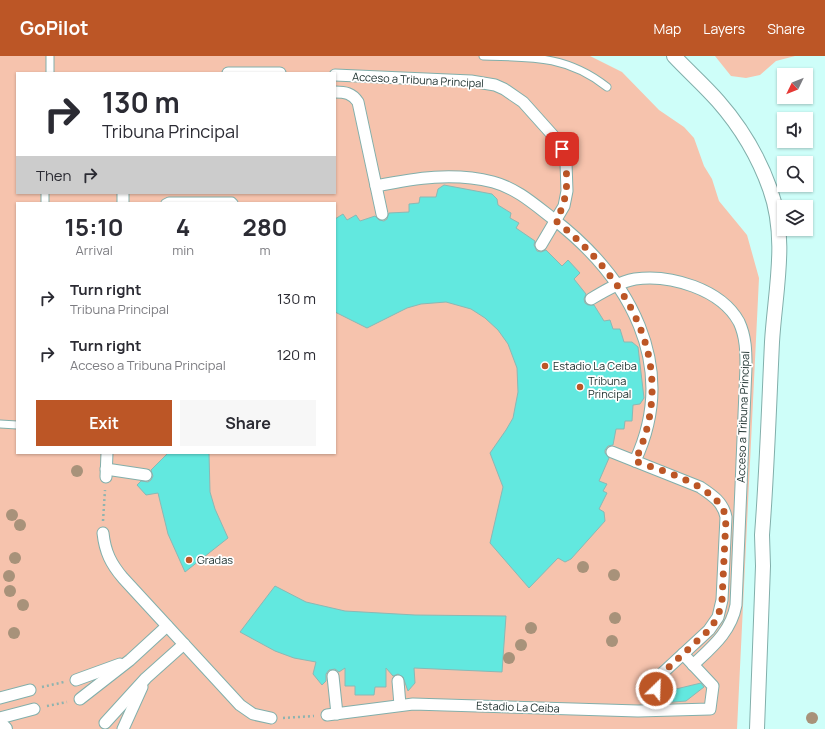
<!DOCTYPE html>
<html lang="en">
<head>
<meta charset="utf-8">
<style>
  body { margin:0; font-family:Manrope,sans-serif; background:#f7f7f7; color:#2b2b33; height:100vh; display:flex; flex-direction:column; font-size:15px; white-space:nowrap }
  * { box-sizing:border-box; margin:0 }
  p { font-size:13px; color:#7c7c81 }
  .icon { flex:none; width:22px; height:22px; fill:none; stroke:currentColor; stroke-width:2; stroke-linecap:round; stroke-linejoin:round }
  .map { position:relative; flex:1; overflow:hidden }
  .panel { position:absolute; left:16px; top:146px; width:320px; height:252px; display:flex; flex-direction:column; background:#fff; border-radius:0px; box-shadow:0 1px 3px #0004 }
  .panel>* { flex:none }
  .hud { position:absolute; left:16px; top:16px; width:320px; height:122px; border-radius:0px; box-shadow:0 1px 3px #0004; background:#fff; color:#2b2b33; overflow:hidden }
  .needle { width:26px; rotate:227deg }
  .buttons { position:absolute; left:777px; top:12px; display:grid; gap:8px }
  .buttons a { display:grid; place-items:center; width:36px; height:36px; border-radius:0px; background:#fff; box-shadow:0 1px 3px #0004; font-size:20px }
  .pin { position:absolute; display:grid; place-items:center; width:34px; height:34px; color:#fff; margin:-17px; border-radius:8px; box-shadow:0 2px 6px #0006 }
  .me { position:absolute; width:44px; margin:-22px; rotate:24deg; stroke-linejoin:round; filter:drop-shadow(0 0 3px #0008) }
  .turn { display:flex; align-items:center; gap:14px; height:84px; padding:0 20px; font-size:18px }
  .turn .icon { width:52px; height:52px; stroke-width:2.5 }
  .turn b { display:block; font-size:28px; line-height:34px }
  .then { display:flex; align-items:center; height:38px; padding:0 20px; background:#0003; gap:8px; font-size:15px }
  .eta { display:flex; justify-content:space-evenly; align-items:center; height:68px; text-align:center }
  .eta b { font-size:24px; font-weight:700; line-height:28px }
  .action { display:flex; gap:8px; margin-top:auto; padding:8px 20px }
  .action a { flex:1; height:46px; border-radius:0px; background:#bc5626; color:#fff; font-size:16px; font-weight:700; line-height:46px; text-align:center }
  .action a+a { background:#f7f7f7; color:#2b2b33 }
  ul { padding:0; list-style:none }
  li { display:flex; align-items:center; gap:12px; height:56px; padding:0 20px }
  li div { flex:1 }
  li b { display:block; font-size:15px }
  li em { font-style:normal }
  header { display:flex; align-items:center; gap:24px; box-sizing:border-box; height:56px; padding:0 20px; background:#bc5626; color:#fff }
  header strong { font-size:19px }
  nav { display:flex; gap:22px; margin-inline-start:auto; font-size:14px }
  .map>svg:first-child { display:block }
  .green { fill:#f6c3ad; fill-rule:evenodd }
  .building { fill:#62e8df; stroke:#8bb8b4 }
  .lines { fill:none; stroke-linecap:round; stroke-linejoin:round }
  .service-casing { stroke:#82afab; stroke-width:9 }
  .pedestrian-casing { stroke:#82afab; stroke-width:13 }
  .minor-casing { stroke:#82afab; stroke-width:16 }
  .path { stroke:#8eb3af; stroke-width:2.5; stroke-dasharray:2 3; stroke-linecap:butt }
  .service { stroke:#fff; stroke-width:7 }
  .pedestrian { stroke:#fff; stroke-width:11 }
  .minor { stroke:#fff; stroke-width:14 }
  .tree { fill:#a8927a }
  .route { stroke:#bc5626; stroke-width:7; stroke-dasharray:0 12.6 }
  .poi-dot { fill:#bc5626; stroke:#fff; stroke-width:1.5 }
  .labels { text-anchor:middle; stroke-width:3.5; stroke-linejoin:round; paint-order:stroke }
  .street-label { font-size:11px; fill:#203331; stroke:#fff }
  .poi-label { font-size:11px; fill:#203331; stroke:#fff; text-anchor:start }
</style>
</head>
<body>
<header>
<strong>GoPilot</strong>
<nav><a>Map</a><a>Layers</a><a>Share</a></nav>
</header>
<div class="map">
<svg width="825" height="673" viewBox="0 0 825 673">
  <rect width="100%" height="100%" fill="#cefef9"/>
  <g class="green">
    <path d="M0 0H590L622 16 659 54 684 71 694 82 704 110 712 123 719 145 747 179 759 222 737 673H0ZM17 17H335V137H17ZM17 147H335V397H17Z"/>
    <polygon points="715,0 795,0 776,5 760,19 746,22 731,20"/>
  </g>
  <g class="building">
    <polygon points="444,129 492,138 497,143 498,149 511,157 510,162 519,167 516,172 535,185 534,189 537,195 541,196 546,194 562,210 568,204 580,217 574,223 586,238 584,243 585,247 588,249 594,249 604,265 610,264 613,273 620,273 624,286 632,286 638,291 644,342 640,348 633,349 632,365 625,365 624,373 616,373 613,389 608,390 605,394 605,397 609,402 599,425 607,428 603,435 607,437 599,453 604,456 605,465 571,503 565,506 558,502 529,532 490,487 503,431 490,397 506,374 513,362 518,336 517,312 508,288 498,274 485,262 471,253 446,246 421,248 407,252 367,272 335,256 335,163 343,158 347,164 356,159 360,165 375,160 379,164 384,165 387,163 389,157 409,156 409,148 419,147 420,141 436,141 438,133"/>
    <polygon points="168,397 209,397 210,436 215,453 228,482 185,516 168,478 158,437 146,439 137,429 141,425 148,426 151,424 153,420 151,414"/>
    <polygon points="275,530 306,546 345,555 415,559 506,560 502,616 414,612 415,627 408,635 403,621 398,618 393,620 386,612 386,631 375,631 374,639 355,639 355,630 345,630 345,612 339,616 335,613 329,614 326,618 326,625 322,629 313,618 316,606 294,602 275,595 240,576"/>
    <polygon points="701,627 704,631 686,645 662,647 676,633"/>
  </g>
  <g class="lines">
    <defs>
      <g id="service">
        <path d="M483 0C533 1 568 0 607 31"/>
        <polyline points="50,17 50,0"/>
        <polyline points="45,147 45,137"/>
        <polyline points="165,147 169,145 232,145 234,147"/>
        <polyline points="0,368 17,369"/>
      </g>
      <g id="pedestrian">
        <polyline points="228,17 280,17"/>
        <polyline points="335,19 471,25 495,29 504,33 523,46 557,84 566,107 567,135 564,150 541,189"/>
        <path d="M335 36C345 36 352 37 358 46L382 158"/>
        <path d="M376 130C416 122 453 116 493 126 516 132 534 148 552 162 629 221 680 309 635 405"/>
        <polyline points="123,147 123,137"/>
        <path d="M591 243C604 235 619 226 635 223 670 218 721 233 739 266 746 281 746 296 746 311L736 549C731 576 712 591 693 609"/>
        <path d="M612 396 700 431C712 439 723 446 726 461L722 544 718 561 709 574 656 623 655 654"/>
        <polyline points="106,413 146,419"/>
        <polyline points="106,421 107,397"/>
        <path d="M103 477C105 496 111 508 123 522L240 649 253 658 271 662"/>
        <polyline points="333,620 337,658"/>
        <polyline points="76,624 120,608"/>
        <polyline points="398,625 400,649"/>
        <polyline points="0,642 30,634"/>
        <polyline points="80,643 130,604 167,570"/>
        <polyline points="327,659 413,648 638,655 710,653 713,630 683,598"/>
        <polyline points="0,662 34,653"/>
        <polyline points="105,667 146,622 184,588"/>
        <polyline points="123,673 142,631"/>
      </g>
      <g id="minor">
        <path d="M674 0C688 15 704 29 718 45 740 70 759 102 770 133 788 183 775 235 772 286 769 350 767 414 762 479L763 510 757 673"/>
        <polyline points="0,668 5,673"/>
      </g>
    </defs>
    <use href="#service" class="service-casing"/>
    <use href="#pedestrian" class="pedestrian-casing"/>
    <use href="#minor" class="minor-casing"/>
    <g class="path">
      <polyline points="103,465 105,434"/>
      <polyline points="42,631 64,626"/>
      <polyline points="47,650 67,646"/>
      <polyline points="283,662 314,660"/>
    </g>
    <use href="#service" class="service"/>
    <use href="#pedestrian" class="pedestrian"/>
    <use href="#minor" class="minor"/>
  </g>
  <g class="tree">
    <circle cx="77" cy="415" r="6"/>
    <circle cx="12" cy="459" r="6"/>
    <circle cx="20" cy="469" r="6"/>
    <circle cx="15" cy="502" r="6"/>
    <circle cx="583" cy="511" r="6"/>
    <circle cx="614" cy="519" r="6"/>
    <circle cx="9" cy="520" r="6"/>
    <circle cx="10" cy="535" r="6"/>
    <circle cx="23" cy="549" r="6"/>
    <circle cx="615" cy="562" r="6"/>
    <circle cx="531" cy="572" r="6"/>
    <circle cx="14" cy="577" r="6"/>
    <circle cx="612" cy="585" r="6"/>
    <circle cx="521" cy="589" r="6"/>
    <circle cx="509" cy="602" r="6"/>
    <circle cx="812" cy="662" r="6"/>
  </g>
  <g class="lines">
    <path class="route" d="M562 93C569 119 569 141 556 165 630 225 680 310 635 405 662 415 720 430 726 462L722 544 718 561 709 574 656 623V633"/>
  </g>
  <g class="poi-dot">
    <circle cx="545" cy="310" r="4"/>
    <circle cx="580" cy="331" r="4"/>
    <circle cx="189" cy="504" r="4"/>
  </g>
  <g class="labels">
    <g class="street-label">
      <text transform="translate(418 24) rotate(3)" y="4">Acceso a Tribuna Principal</text>
      <text transform="translate(743 361) rotate(-88)" y="4">Acceso a Tribuna Principal</text>
      <text transform="translate(518 651) rotate(2)" y="4">Estadio La Ceiba</text>
    </g>
    <g class="poi-label">
      <text x="553" y="314">Estadio La Ceiba</text>
      <text x="588" y="329">Tribuna<tspan x="588" dy="13">Principal</tspan></text>
      <text x="197" y="508">Gradas</text>
    </g>
  </g>
</svg>
<div class="buttons">
<a><svg class="needle" viewBox="-14 -14 28 28"><path d="M0-13l5 13h-10z" fill="#e53935"/><path d="M0 13l5-13h-10z" fill="#7c7c81"/></svg></a>
<a><svg class="icon" aria-label="sound" viewBox="0 0 24 24"><path d="M4 9h4l5-4v14l-5-4H4zM17 9q2 3 0 6"/></svg></a>
<a><svg class="icon" aria-label="search" viewBox="0 0 24 24"><circle cx="10" cy="10" r="6"/><path d="M15 15l6 6"/></svg></a>
<a><svg class="icon" aria-label="layers" viewBox="0 0 24 24"><path d="M12 4l9 5-9 5-9-5zM3 14l9 5 9-5"/></svg></a>
</div>
<div class="pin" style="left:562px;top:93px;background:#d93025"><svg class="icon" aria-label="arrive" viewBox="0 0 24 24"><path d="M6 21V4h12l-3 4 3 4H6"/></svg></div>
<svg class="me" style="left:656px;top:633px" viewBox="-20 -20 40 40"><circle r="17" fill="#bc5626" stroke="#fff" stroke-width="3"/><path d="M0-11L8 9 0 5-8 9z" fill="#fff"/></svg>
<div class="hud">
<div class="turn"><svg class="icon" aria-label="right" viewBox="0 0 24 24"><path d="M7 20v-9h11M14 6l5 5-5 5"/></svg><div><b>130 m</b>Tribuna Principal</div></div>
<div class="then">Then<svg class="icon" aria-label="right" viewBox="0 0 24 24"><path d="M7 20v-9h11M14 6l5 5-5 5"/></svg></div>
</div>
<section class="panel">
<div class="eta">
<div><b>15:10</b><p>Arrival</p></div>
<div><b>4</b><p>min</p></div>
<div><b>280</b><p>m</p></div>
</div>
<ul>
<li><svg class="icon" aria-label="right" viewBox="0 0 24 24"><path d="M7 20v-9h11M14 6l5 5-5 5"/></svg><div><b>Turn right</b><p>Tribuna Principal</p></div><em>130 m</em></li>
<li><svg class="icon" aria-label="right" viewBox="0 0 24 24"><path d="M7 20v-9h11M14 6l5 5-5 5"/></svg><div><b>Turn right</b><p>Acceso a Tribuna Principal</p></div><em>120 m</em></li>
</ul>
<div class="action"><a>Exit</a><a>Share</a></div>
</section>
</div>
</body>
</html>
